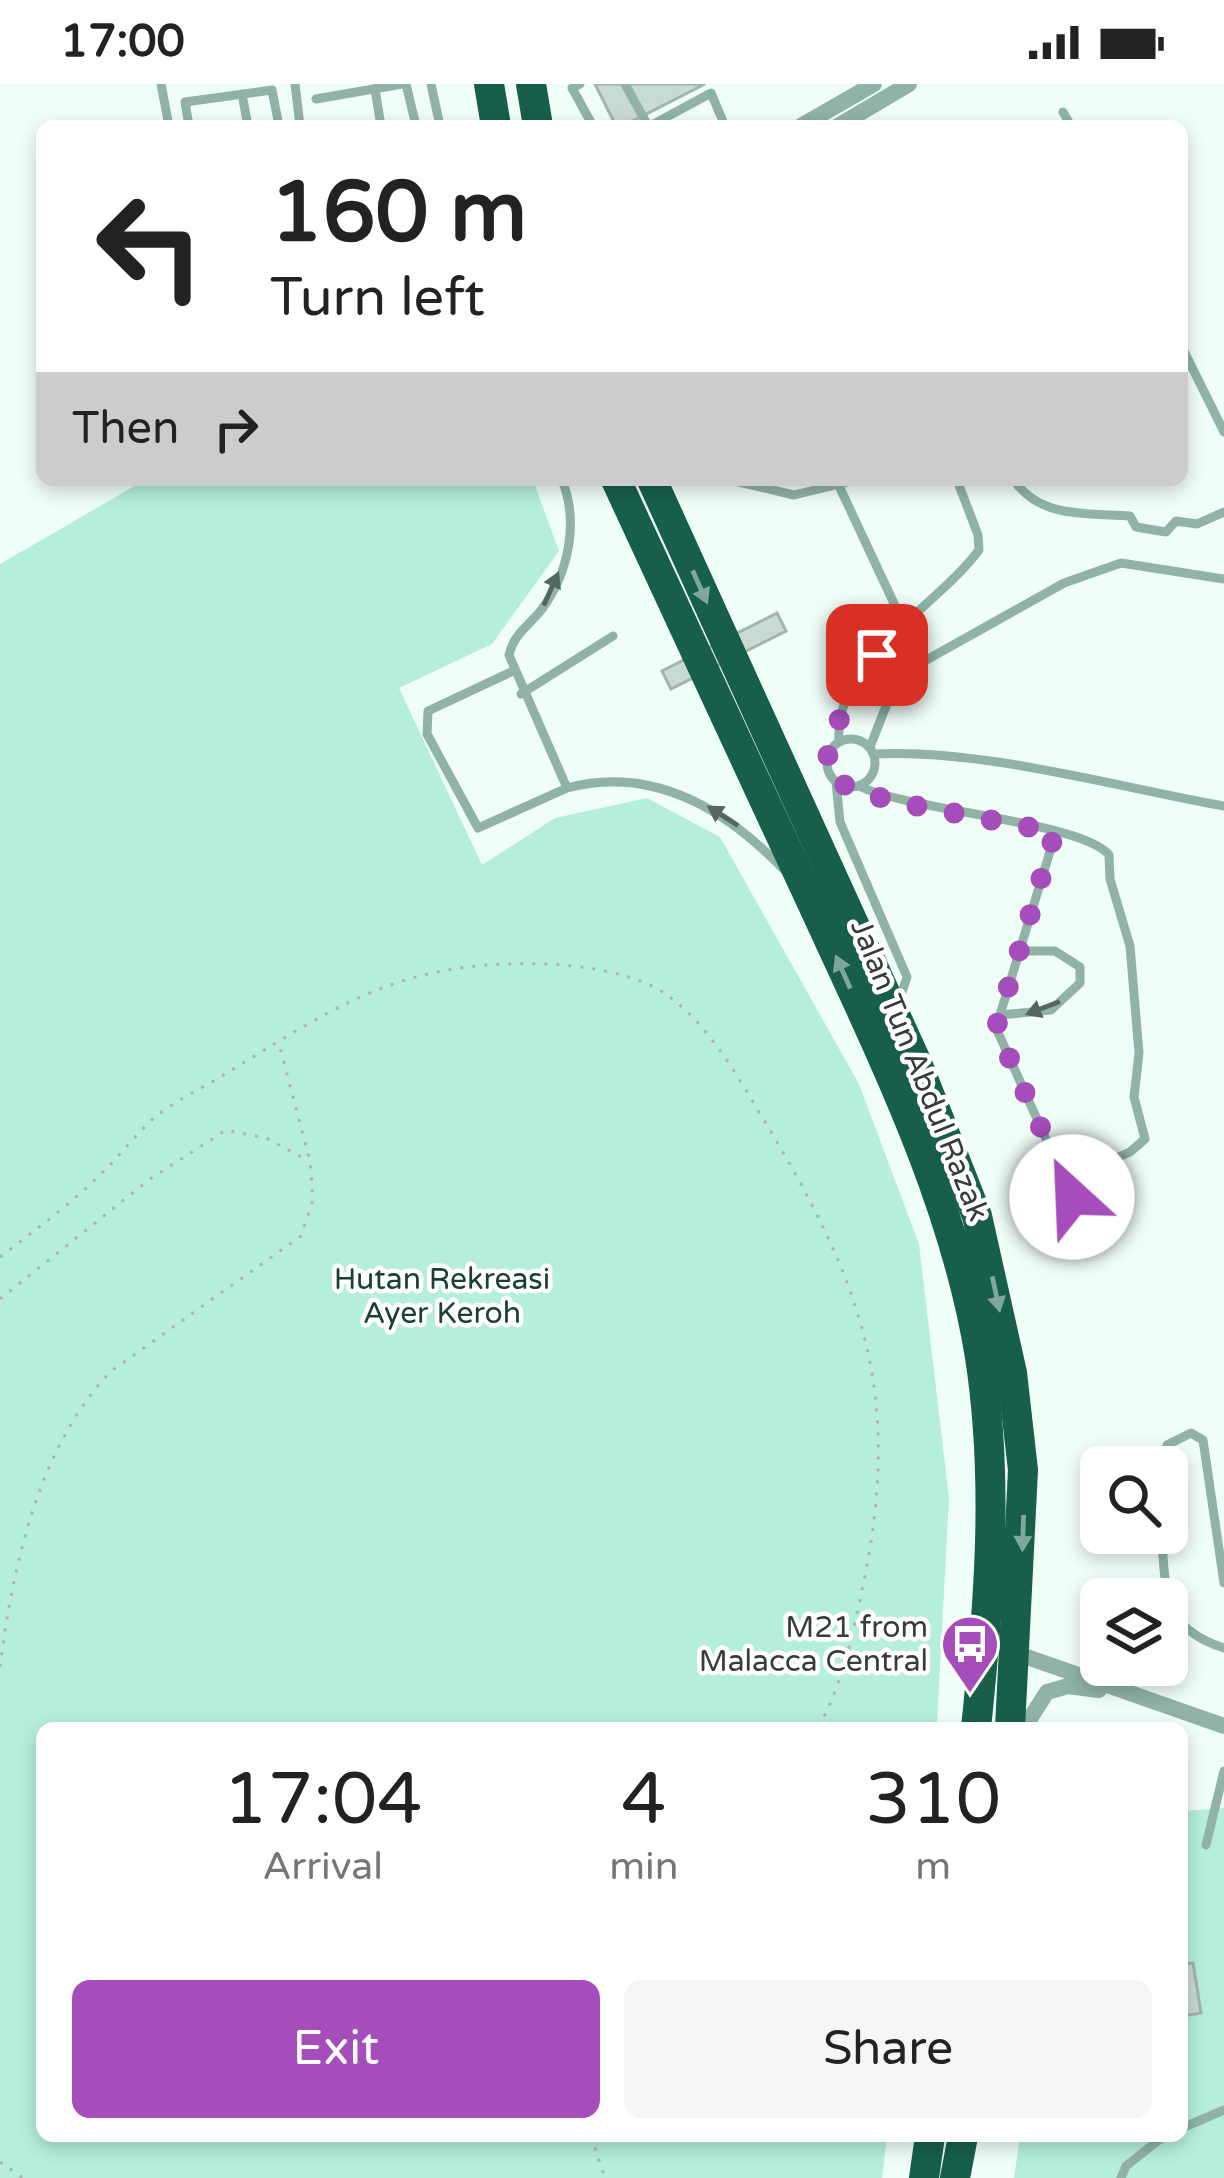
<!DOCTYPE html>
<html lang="en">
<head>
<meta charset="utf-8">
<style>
  body { margin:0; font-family:"Varela Round",sans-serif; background:#f6f6f6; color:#222; height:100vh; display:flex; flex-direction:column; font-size:45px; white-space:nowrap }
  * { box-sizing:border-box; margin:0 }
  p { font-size:39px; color:#767676 }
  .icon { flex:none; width:66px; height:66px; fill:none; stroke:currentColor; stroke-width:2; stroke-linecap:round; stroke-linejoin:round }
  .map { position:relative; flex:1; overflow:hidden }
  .sheet { position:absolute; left:36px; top:1638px; width:1152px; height:420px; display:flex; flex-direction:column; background:#fff; border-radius:18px; box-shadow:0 6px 18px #0003 }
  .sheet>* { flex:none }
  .top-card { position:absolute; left:36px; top:36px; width:1152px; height:366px; border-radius:18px; box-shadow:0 6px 18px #0003; background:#fff; color:#222; overflow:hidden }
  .tools { position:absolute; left:1080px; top:1362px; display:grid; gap:24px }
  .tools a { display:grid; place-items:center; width:108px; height:108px; border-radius:18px; background:#fff; box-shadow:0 6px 18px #0003; font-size:60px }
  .pin { position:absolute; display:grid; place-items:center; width:102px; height:102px; color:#fff; margin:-51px; border-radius:24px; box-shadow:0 6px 18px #0006 }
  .me { position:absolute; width:132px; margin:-66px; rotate:335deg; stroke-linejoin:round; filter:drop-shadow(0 0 9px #0008) }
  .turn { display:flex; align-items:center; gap:42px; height:252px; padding:0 36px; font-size:54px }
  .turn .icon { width:156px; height:156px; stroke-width:2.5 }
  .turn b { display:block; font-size:84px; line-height:102px }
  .then { display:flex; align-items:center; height:114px; padding:0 36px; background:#0003; gap:24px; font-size:45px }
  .eta { display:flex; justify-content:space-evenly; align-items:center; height:204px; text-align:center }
  .eta b { font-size:72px; font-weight:600; line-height:84px }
  .cta { display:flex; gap:24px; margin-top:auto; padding:24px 36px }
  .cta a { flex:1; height:138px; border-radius:18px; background:#a54dba; color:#fff; font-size:48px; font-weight:600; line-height:138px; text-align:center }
  .cta a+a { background:#f6f6f6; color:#222 }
  .status { display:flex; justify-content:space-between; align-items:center; height:84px; padding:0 60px; background:#fff; direction:ltr }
  .status svg { height:33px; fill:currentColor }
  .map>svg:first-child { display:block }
  .green { fill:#b5efd9 }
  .building { fill:#c9dad3; stroke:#a3b4ad; stroke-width:3 }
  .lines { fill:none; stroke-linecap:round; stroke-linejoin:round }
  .path { stroke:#aab5b1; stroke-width:3; stroke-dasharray:3 9; stroke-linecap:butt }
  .lane { stroke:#90b3a6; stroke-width:9 }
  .street { stroke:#90b3a6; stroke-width:16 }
  .highway { stroke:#175f4a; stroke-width:30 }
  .oneway { fill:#7fa79b }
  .oneway2 { fill:#556660 }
  .route { stroke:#a54dba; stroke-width:21; stroke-dasharray:0 37.8 }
  .labels { text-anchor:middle; stroke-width:9; stroke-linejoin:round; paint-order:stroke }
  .street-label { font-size:30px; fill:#353c3a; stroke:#fff }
  .park-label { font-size:30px; fill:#184033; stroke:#fff }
  .poi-label { font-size:30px; fill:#353c3a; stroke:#fff; text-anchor:end }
</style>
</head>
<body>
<div class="status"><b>17:00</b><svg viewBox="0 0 49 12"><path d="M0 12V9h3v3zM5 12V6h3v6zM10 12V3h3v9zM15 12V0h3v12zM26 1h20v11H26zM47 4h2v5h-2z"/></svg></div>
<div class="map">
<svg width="1224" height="2094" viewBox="0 0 1224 2094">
  <rect width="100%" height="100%" fill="#f0fef8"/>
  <g class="green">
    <polygon points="145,396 533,396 559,467 492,560 399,604 482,781 555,734 647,714 720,753 859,1000 919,1160 949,1414 937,1640 42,1644 42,2052 887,2052 882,2094 0,2094 0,480"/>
    <polygon points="1224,1724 1224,2094 1014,2094 1020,2052 1182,2052 1182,1727"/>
  </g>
  <g class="building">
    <polygon points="595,0 705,0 623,42 616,42"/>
    <polygon points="777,529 786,547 671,605 662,587"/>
    <polygon points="1193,1879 1201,1929 1182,1932 1182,1880"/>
  </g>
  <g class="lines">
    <g class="path">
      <path d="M0 1173C34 1147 68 1122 99 1092 118 1074 135 1051 155 1033 176 1016 203 1004 225 990 290 951 353 907 428 890 490 875 594 874 652 902 701 927 735 988 762 1033 863 1199 904 1311 862 1506 852 1554 842 1601 818 1644"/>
      <polyline points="0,1215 150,1095 226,1046 266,1054 307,1076"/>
      <path d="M0 1583C13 1481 38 1365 110 1288L301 1152 313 1116 310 1077 279 960"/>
      <polyline points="591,2052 605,2094"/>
      <polyline points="0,2078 23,2094"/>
    </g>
    <g class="lane">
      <polyline points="161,0 169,42"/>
      <polyline points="295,0 300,42"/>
      <polyline points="406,0 416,42"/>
      <polyline points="431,0 440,42"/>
      <polyline points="580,0 572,4 593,42"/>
      <polyline points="625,0 648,42"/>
      <polyline points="375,5 381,42"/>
      <polyline points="242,10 248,42"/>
      <polyline points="316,15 402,0"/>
      <polyline points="1063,28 1071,42"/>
      <polyline points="189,42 185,18 272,6 279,42"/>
      <polyline points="650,42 711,9 725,42"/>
      <polyline points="1182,263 1224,348"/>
      <path d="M562 396C579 438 569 488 542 525 529 542 514 549 509 571L567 704C654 681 726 725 784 786"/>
      <polyline points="730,396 794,411 856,396"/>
      <path d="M1014 396C1040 435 1088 429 1130 432L1136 443 1166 448 1176 437 1197 440 1224 428"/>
      <polyline points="840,404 905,543"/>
      <polyline points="513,587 428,627 427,650 478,744 567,704"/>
      <polyline points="521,610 613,552"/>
      <circle cx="851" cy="679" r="24"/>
      <path d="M839 657C834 576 935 525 979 466L978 451 957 396"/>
      <polyline points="870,663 890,612 921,579 1064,499 1121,479 1224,495"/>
      <path d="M874 670C980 664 1117 703 1224 722"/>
      <polyline points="836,698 840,738 907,893 899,917"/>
      <path d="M859 702C911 727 1083 738 1109 771L1110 795 1130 862 1139 969 1134 1013 1145 1055 1130 1068 1065 1097 1071 1113"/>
      <polyline points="1056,748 996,944 1065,1097"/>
      <polyline points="1000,931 1051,926 1080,899 1080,883 1055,867 1018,867"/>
      <polyline points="1163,1383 1167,1361 1191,1349 1203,1356 1224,1499"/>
      <path d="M1161 1449C1167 1508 1160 1543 1224 1564"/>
      <polyline points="1206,1761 1224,1687"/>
      <polyline points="1182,2044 1224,2026"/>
      <polyline points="1121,2094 1126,2082 1164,2052"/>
    </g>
    <g class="street">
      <polyline points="801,42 874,0"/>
      <polyline points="838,42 909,0"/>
      <polyline points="1010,1567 1224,1642"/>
      <polyline points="1024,1644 1047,1608 1068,1602 1099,1606"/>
    </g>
    <g class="highway">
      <polyline points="489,0 496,42"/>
      <polyline points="531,0 538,42"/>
      <path d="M616 396C683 542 751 687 818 832 883 974 955 1118 980 1273 999 1397 989 1521 976 1644"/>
      <polyline points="652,396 917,979 977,1132 1012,1289 1023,1386 1010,1644"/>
      <polyline points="924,2094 930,2052"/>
      <polyline points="955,2094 963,2052"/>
    </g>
  </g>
  <defs><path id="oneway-solid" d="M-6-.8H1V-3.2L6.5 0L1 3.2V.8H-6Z" transform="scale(3)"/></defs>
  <g class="oneway">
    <use href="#oneway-solid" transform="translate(700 503) rotate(66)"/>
    <use href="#oneway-solid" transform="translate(843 888) rotate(-114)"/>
    <use href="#oneway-solid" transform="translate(996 1210) rotate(78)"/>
    <use href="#oneway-solid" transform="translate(1023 1449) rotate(92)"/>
  </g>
  <g class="oneway2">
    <use href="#oneway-solid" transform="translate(551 505) rotate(-66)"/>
    <use href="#oneway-solid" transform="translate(723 732) rotate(-147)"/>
    <use href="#oneway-solid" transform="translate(1043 924) rotate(159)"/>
  </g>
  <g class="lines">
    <path class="route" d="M877 571C840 615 843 629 826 677L836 698 890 717 1055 748 996 944 1072 1113"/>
  </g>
  <defs>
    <symbol id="bus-pin" viewBox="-11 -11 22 30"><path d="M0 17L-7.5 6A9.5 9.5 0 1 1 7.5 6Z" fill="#a54dba" stroke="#fff"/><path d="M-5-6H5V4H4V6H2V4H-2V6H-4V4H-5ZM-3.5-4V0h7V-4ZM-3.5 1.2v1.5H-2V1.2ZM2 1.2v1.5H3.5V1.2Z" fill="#fff"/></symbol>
  </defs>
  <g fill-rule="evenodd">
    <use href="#bus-pin" x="937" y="1527" width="66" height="90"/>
  </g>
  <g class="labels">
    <g class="street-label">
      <text transform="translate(920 986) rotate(68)" y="10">Jalan Tun Abdul Razak</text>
    </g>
    <g class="park-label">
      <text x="442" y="1205">Hutan Rekreasi<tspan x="442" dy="34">Ayer Keroh</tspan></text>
    </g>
    <g class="poi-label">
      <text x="928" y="1553">M21 from<tspan x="928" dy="34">Malacca Central</tspan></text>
    </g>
  </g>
</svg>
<div class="tools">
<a><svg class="icon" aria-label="search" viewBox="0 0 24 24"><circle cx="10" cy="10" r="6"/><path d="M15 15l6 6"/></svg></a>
<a><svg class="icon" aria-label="layers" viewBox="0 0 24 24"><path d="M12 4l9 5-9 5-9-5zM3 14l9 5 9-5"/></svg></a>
</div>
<div class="pin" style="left:877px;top:571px;background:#d93025"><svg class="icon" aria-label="arrive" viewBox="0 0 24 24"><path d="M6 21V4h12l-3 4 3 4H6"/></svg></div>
<svg class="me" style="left:1072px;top:1113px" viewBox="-20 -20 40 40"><circle r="19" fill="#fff"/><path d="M0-13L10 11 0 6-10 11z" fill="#a54dba"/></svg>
<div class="top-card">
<div class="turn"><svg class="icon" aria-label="left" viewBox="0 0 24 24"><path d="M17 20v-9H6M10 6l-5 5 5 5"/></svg><div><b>160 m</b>Turn left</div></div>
<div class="then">Then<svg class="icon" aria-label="right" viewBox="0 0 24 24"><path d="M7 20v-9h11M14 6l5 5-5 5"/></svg></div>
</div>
<section class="sheet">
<div class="eta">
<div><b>17:04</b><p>Arrival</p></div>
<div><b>4</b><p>min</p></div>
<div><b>310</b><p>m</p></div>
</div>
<div class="cta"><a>Exit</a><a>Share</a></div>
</section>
</div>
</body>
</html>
